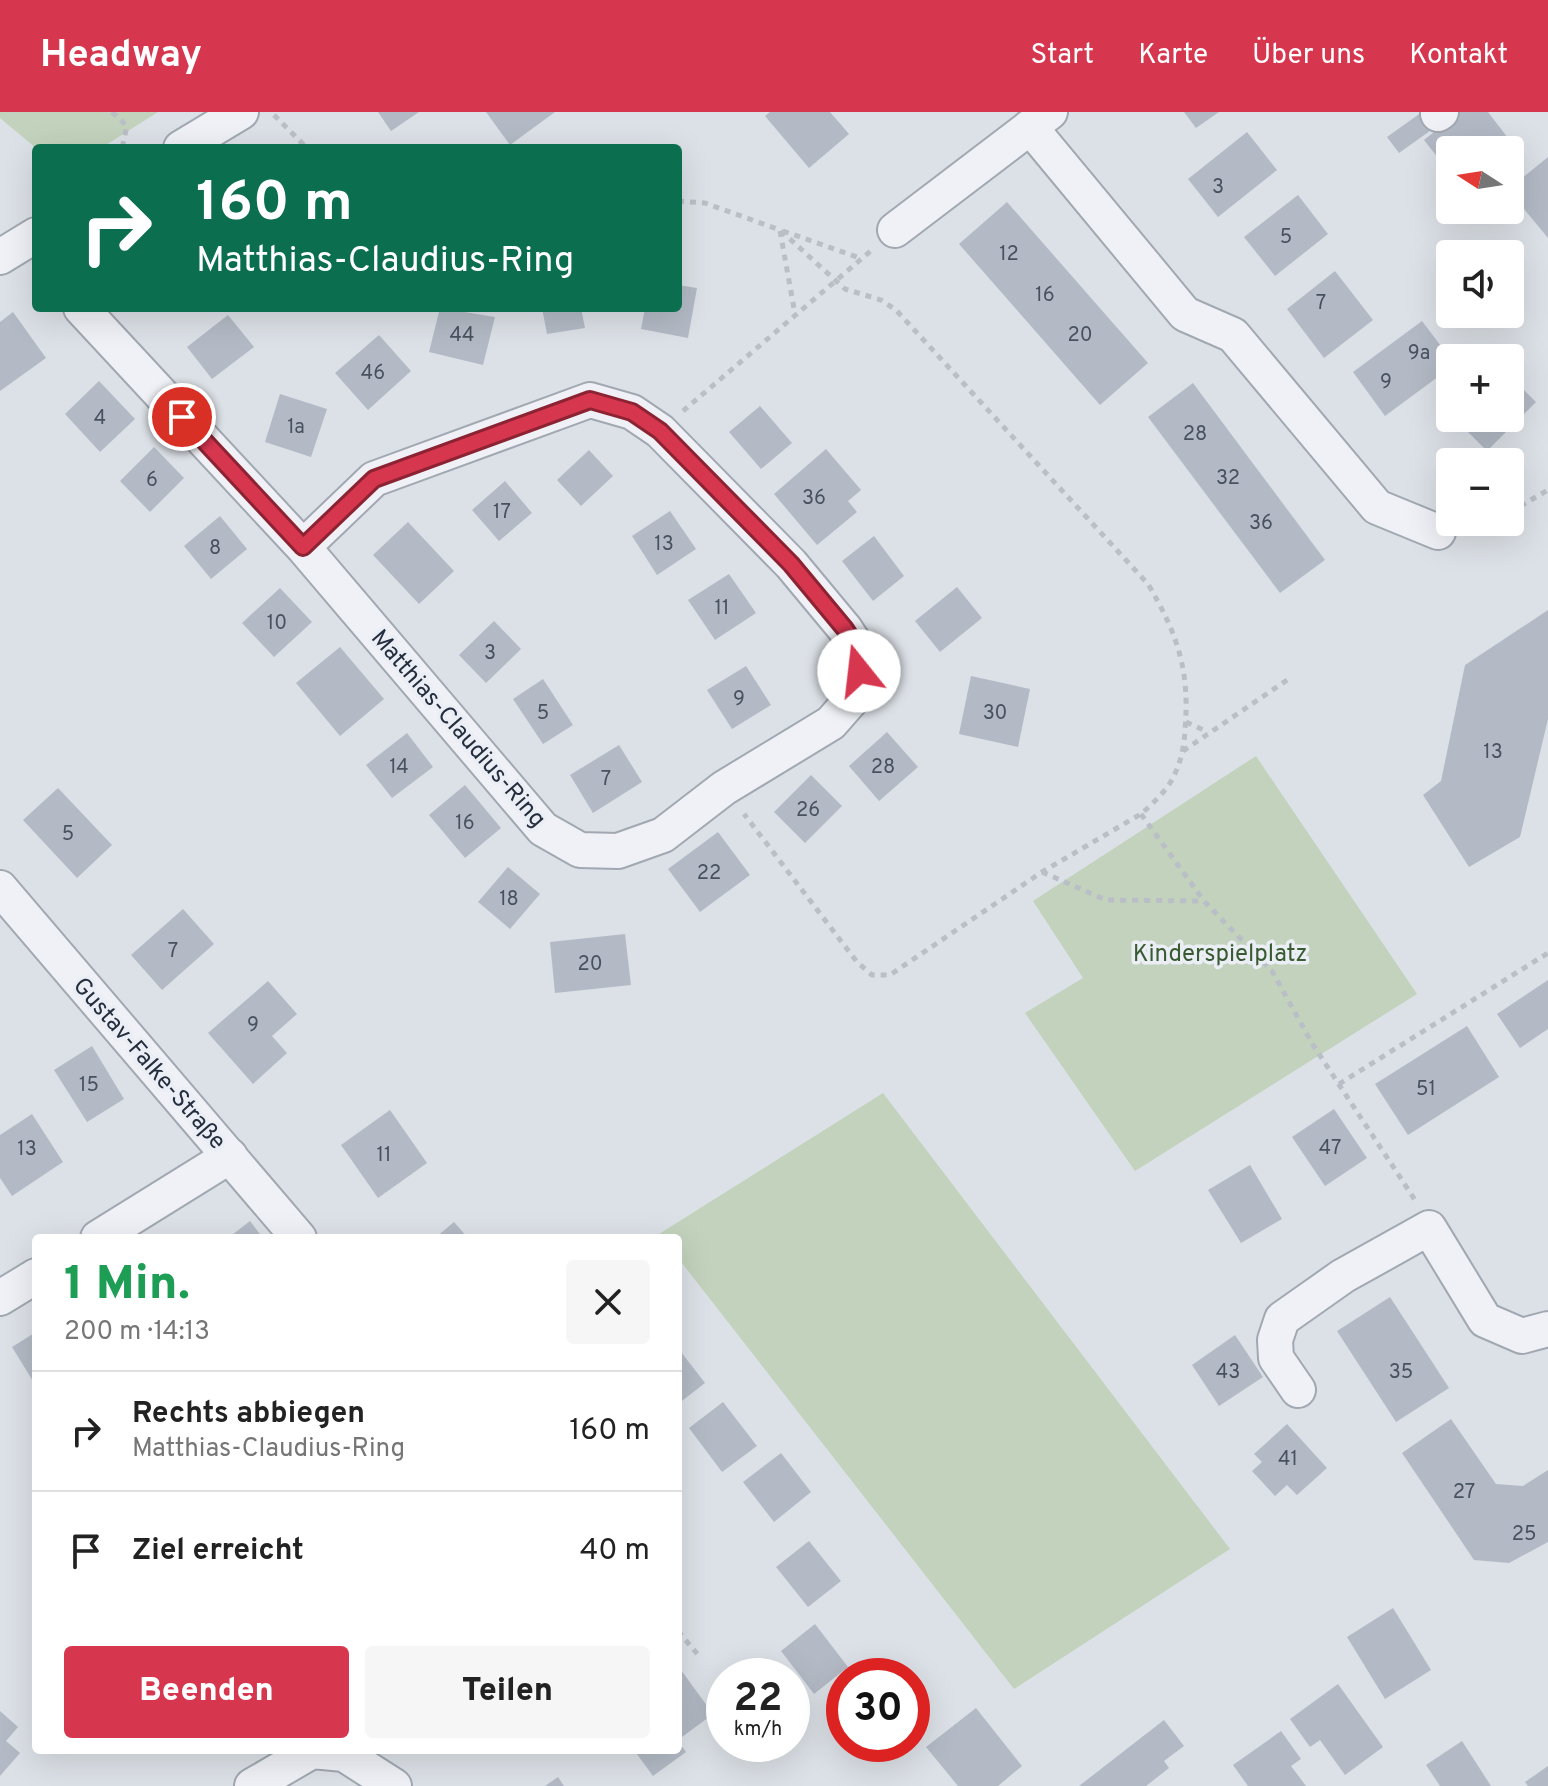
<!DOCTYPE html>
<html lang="de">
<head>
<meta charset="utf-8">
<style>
  body { margin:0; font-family:Overpass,sans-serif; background:#f6f6f6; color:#222; height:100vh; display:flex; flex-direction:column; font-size:30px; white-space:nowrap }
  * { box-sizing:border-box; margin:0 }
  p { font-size:26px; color:#767676 }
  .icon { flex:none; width:44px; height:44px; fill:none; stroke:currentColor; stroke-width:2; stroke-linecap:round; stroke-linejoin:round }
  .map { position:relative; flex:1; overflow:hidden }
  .panel { position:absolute; left:32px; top:1122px; width:650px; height:520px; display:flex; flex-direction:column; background:#fff; border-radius:8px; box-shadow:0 8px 32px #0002 }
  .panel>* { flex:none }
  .banner { position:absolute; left:32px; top:32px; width:650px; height:168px; border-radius:8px; box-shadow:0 8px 32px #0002; background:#0b6e4f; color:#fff; overflow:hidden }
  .needle { width:52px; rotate:282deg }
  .controls { position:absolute; left:1436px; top:24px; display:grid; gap:16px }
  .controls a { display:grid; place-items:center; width:88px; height:88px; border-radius:8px; background:#fff; box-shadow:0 8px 32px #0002; font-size:40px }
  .speed { position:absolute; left:706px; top:1546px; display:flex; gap:16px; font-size:40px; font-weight:700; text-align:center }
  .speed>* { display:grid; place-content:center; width:104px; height:104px; border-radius:50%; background:#fff; box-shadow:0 8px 32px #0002; line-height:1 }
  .speed small { font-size:20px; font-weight:400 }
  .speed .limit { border:12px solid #d22; background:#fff; color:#111 }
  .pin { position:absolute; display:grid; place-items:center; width:68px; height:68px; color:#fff; margin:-34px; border:4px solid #fff; border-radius:50%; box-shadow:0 2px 8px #0007 }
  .me { position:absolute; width:88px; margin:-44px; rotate:344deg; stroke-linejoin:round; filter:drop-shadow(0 0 6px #0008) }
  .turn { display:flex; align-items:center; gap:28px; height:168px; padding:0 32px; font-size:36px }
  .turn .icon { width:104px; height:104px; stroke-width:2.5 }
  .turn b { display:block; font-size:56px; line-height:68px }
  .round { display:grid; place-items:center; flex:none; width:84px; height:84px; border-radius:8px; background:#f6f6f6 }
  .head { display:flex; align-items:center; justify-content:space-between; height:136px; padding:0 32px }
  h1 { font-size:48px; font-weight:800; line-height:60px; color:#1e9e55 }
  .primary-button { display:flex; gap:16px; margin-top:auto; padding:16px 32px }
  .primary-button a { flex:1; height:92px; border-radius:8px; background:#d7364f; color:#fff; font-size:32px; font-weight:800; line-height:92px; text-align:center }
  .primary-button a+a { background:#f6f6f6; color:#222 }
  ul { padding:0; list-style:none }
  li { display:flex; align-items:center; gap:24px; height:120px; padding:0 32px; border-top:2px solid #e0e0e0 }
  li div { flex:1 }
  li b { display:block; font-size:30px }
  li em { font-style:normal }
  header { display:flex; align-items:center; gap:48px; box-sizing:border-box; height:112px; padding:0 40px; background:#d7364f; color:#fff }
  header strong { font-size:38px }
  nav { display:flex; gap:44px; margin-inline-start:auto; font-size:28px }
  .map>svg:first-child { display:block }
  .green { fill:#c2d2bc }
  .building { fill:#b3bac5 }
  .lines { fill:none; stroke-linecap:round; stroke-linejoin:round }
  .minor-casing { stroke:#a1a8b1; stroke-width:38 }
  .path { stroke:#babec6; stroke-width:5; stroke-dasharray:6 6; stroke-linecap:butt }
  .minor { stroke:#eff1f6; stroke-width:34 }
  .route-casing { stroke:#8c2333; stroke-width:20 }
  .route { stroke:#d7364f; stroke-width:14 }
  .labels { text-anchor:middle; stroke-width:7; stroke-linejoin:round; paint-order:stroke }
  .number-label { font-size:20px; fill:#485160 }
  .street-label { font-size:24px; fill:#252e3f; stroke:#ebeff5 }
  .park-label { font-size:24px; fill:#395b31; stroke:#ebeff5 }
</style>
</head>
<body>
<header>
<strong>Headway</strong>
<nav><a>Start</a><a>Karte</a><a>Über uns</a><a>Kontakt</a></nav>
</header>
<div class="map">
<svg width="1548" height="1674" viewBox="0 0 1548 1674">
  <rect width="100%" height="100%" fill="#dce1e7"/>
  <g class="green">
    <polygon points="0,0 158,0 101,36 36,36 0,6"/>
    <polygon points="1256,644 1417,882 1135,1059 1025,901 1083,866 1033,789"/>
    <polygon points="883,981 1230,1437 1014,1577 678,1146 678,1126 662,1126 659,1122"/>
  </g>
  <g class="building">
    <polygon points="378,0 419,0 391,19"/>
    <polygon points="486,0 555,0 510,33"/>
    <polygon points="770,0 830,0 849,22 809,56 765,4"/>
    <polygon points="1184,0 1219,0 1196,16"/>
    <polygon points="1422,0 1434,16 1399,41 1387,25"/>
    <polygon points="1459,0 1488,0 1511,30 1501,38 1450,38 1450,61 1424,28"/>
    <polygon points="1247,20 1277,58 1218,105 1188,67"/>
    <polygon points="1548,45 1548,126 1510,80 1510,76"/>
    <polygon points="1298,83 1328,122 1275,164 1244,125"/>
    <polygon points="1007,90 1148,251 1100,293 959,132"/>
    <polygon points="1335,159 1373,208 1324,246 1287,197"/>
    <polygon points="678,173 697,176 688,226 641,217 645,196 678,196"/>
    <polygon points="440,196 495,205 483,253 429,240"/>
    <polygon points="542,196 581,196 585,216 547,222"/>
    <polygon points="13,200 46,246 0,279 0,210"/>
    <polygon points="228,203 254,235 212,267 187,235"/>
    <polygon points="1422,209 1450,246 1450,256 1385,304 1353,260"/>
    <polygon points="379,223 411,259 368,298 335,261"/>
    <polygon points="1510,264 1536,290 1487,339 1454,306 1510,306"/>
    <polygon points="99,269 135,307 100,340 65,302"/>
    <polygon points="1193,271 1325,448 1280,481 1148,305"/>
    <polygon points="280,282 327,297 311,345 265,330"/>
    <polygon points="760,294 792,331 761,357 729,320"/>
    <polygon points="154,335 184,366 150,400 120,369"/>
    <polygon points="826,337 861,378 848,389 857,400 817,433 774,382"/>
    <polygon points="589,338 613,364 581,394 557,368"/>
    <polygon points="505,369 532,401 499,429 472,398"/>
    <polygon points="670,399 696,437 657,463 632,424"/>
    <polygon points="220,404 247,437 211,467 184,434"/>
    <polygon points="408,410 454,459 419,492 373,443"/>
    <polygon points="874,424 904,464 873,489 842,449"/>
    <polygon points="729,462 756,501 715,528 688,488"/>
    <polygon points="957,475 982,506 940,540 915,509"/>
    <polygon points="280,476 312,510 274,545 242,511"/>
    <polygon points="1548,498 1548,607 1520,725 1469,755 1423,683 1441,669 1465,553"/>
    <polygon points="494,509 521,537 486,571 459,543"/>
    <polygon points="340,535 384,587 340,624 296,571"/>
    <polygon points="746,554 771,593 732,617 707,578"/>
    <polygon points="971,564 1030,577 1018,635 959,622"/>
    <polygon points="543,567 573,613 543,632 513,587"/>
    <polygon points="887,620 918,655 879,689 849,654"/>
    <polygon points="407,621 433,655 392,686 366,653"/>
    <polygon points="619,633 642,670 593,701 570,663"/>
    <polygon points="811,663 842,694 805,731 774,700"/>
    <polygon points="465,673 501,716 465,746 429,703"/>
    <polygon points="58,676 112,733 77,766 23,708"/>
    <polygon points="718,720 750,763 700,800 668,757"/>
    <polygon points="508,755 540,782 510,817 478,790"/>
    <polygon points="183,797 214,832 162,878 131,843"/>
    <polygon points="625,822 631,873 555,881 550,830"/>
    <polygon points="1548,868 1548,917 1520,936 1497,902"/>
    <polygon points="268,869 297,902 272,924 287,941 253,972 208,921"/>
    <polygon points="1467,914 1499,965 1408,1023 1375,972"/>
    <polygon points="92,934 124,987 87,1010 54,958"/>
    <polygon points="1334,997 1367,1046 1325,1074 1292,1025"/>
    <polygon points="390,998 427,1051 378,1086 341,1033"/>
    <polygon points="32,1002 63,1050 12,1084 0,1066 0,1023"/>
    <polygon points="1250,1053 1282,1107 1241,1131 1208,1078"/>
    <polygon points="250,1109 263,1126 228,1126"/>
    <polygon points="454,1110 468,1126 435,1126"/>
    <polygon points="1390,1185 1449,1276 1396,1310 1337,1219"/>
    <polygon points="36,1220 36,1274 12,1235"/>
    <polygon points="1235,1223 1263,1265 1219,1294 1192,1253"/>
    <polygon points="678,1236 705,1271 678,1292"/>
    <polygon points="723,1290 757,1334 722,1360 689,1316"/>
    <polygon points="1451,1307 1496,1372 1523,1374 1548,1358 1548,1430 1509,1451 1474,1448 1402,1341"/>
    <polygon points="1287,1312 1327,1356 1297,1383 1287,1373 1275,1384 1252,1359 1262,1350 1254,1342"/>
    <polygon points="781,1341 811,1380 774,1410 743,1370"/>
    <polygon points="809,1429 841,1469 808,1495 776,1455"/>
    <polygon points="1393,1496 1431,1558 1385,1587 1347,1525"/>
    <polygon points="815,1512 848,1555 814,1582 781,1539"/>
    <polygon points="681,1558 713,1602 678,1628 678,1561"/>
    <polygon points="1338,1572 1383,1635 1345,1663 1320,1628 1310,1635 1290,1607"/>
    <polygon points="976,1596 1022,1654 998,1674 958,1674 926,1635"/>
    <polygon points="0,1599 18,1615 6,1629 20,1641 0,1664"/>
    <polygon points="1164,1608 1184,1634 1164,1649 1169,1656 1146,1674 1079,1674"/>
    <polygon points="1281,1619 1301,1647 1291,1654 1306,1674 1248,1674 1233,1653"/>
    <polygon points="678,1629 686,1640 653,1664 634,1638 678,1638"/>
    <polygon points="1462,1629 1491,1674 1440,1674 1426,1653"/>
    <polygon points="1548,1654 1548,1674 1528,1674 1525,1670"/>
    <polygon points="558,1665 564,1674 545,1674"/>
  </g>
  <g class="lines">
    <defs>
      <g id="minor">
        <polyline points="1438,2 1441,0"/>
        <polyline points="1030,15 1185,202 1233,223 1377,395 1438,420"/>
        <polyline points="181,36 241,0"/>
        <polyline points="895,118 1050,0"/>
        <polyline points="0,145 36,123"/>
        <polyline points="81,196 303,435 543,717 580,738 618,739 663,723 724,676 831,611 859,579 860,540 845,517 791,452 660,319 632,300 590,288 374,367 303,435"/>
        <polyline points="0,776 299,1126"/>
        <polyline points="98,1126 230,1044"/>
        <polyline points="0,1186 36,1164"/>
        <polyline points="1298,1278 1276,1246 1275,1228 1282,1207 1343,1164 1429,1116 1485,1208 1522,1224 1548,1217"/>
        <polyline points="252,1674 312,1639 344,1642 394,1674"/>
      </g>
    </defs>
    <use href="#minor" class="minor-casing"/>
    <g class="path">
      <polyline points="112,0 127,14 122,36"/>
      <polyline points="274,3 307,36"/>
      <path d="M678 89 705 91 780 118 845 177 881 188 896 198 1148 472C1178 523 1190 559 1185 618 1184 636 1180 655 1170 671 1163 682 1151 693 1141 702L1042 760 890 863H872L857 850 744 702"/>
      <polyline points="780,119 795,202"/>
      <polyline points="783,119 860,146"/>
      <polyline points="683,299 873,137"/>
      <polyline points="1510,400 1548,378"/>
      <polyline points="1186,610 1208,620"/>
      <polyline points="1183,639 1290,566"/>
      <polyline points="1141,702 1204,789 1272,859 1313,933 1415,1088"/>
      <polyline points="1042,760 1106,788 1203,789"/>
      <polyline points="1339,972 1548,841"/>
      <polyline points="678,1519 699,1544"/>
    </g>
    <use href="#minor" class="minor"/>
  </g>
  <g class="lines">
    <defs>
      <polyline id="route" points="182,305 303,435 374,367 590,288 632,300 660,319 791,452 845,517 860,540 859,559"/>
    </defs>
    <use href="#route" class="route-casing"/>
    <use href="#route" class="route"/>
  </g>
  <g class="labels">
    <g class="number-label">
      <text x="1218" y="81">3</text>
      <text x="1286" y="131">5</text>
      <text x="1009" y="148">12</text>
      <text x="1045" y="189">16</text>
      <text x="1321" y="197">7</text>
      <text x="462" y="229">44</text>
      <text x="1080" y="229">20</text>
      <text x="1419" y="247">9a</text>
      <text x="373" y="267">46</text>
      <text x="1386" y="276">9</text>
      <text x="100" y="312">4</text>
      <text x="296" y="321">1a</text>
      <text x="1195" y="328">28</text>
      <text x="1228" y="372">32</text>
      <text x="152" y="374">6</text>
      <text x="814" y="392">36</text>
      <text x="502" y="406">17</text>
      <text x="1261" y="417">36</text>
      <text x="664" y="438">13</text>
      <text x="215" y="442">8</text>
      <text x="722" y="502">11</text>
      <text x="277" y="517">10</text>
      <text x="490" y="547">3</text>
      <text x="739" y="593">9</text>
      <text x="543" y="607">5</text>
      <text x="995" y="607">30</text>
      <text x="1493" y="646">13</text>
      <text x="399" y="661">14</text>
      <text x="883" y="661">28</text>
      <text x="606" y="673">7</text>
      <text x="808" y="704">26</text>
      <text x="465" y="717">16</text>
      <text x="68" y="728">5</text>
      <text x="709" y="767">22</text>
      <text x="509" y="793">18</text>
      <text x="173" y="845">7</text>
      <text x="590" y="858">20</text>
      <text x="253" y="919">9</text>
      <text x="89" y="979">15</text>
      <text x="1426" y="983">51</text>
      <text x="1330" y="1042">47</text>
      <text x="27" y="1043">13</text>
      <text x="384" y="1049">11</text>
      <text x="1228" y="1266">43</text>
      <text x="1401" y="1266">35</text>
      <text x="1288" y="1353">41</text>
      <text x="1464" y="1386">27</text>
      <text x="1524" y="1428">25</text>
    </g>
    <g class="street-label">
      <text transform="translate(459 616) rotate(49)" y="8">Matthias-Claudius-Ring</text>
      <text transform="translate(150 951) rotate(49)" y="8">Gustav-Falke-Straße</text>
    </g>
    <g class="park-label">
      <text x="1220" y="849">Kinderspielplatz</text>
    </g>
  </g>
</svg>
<div class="controls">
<a><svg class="needle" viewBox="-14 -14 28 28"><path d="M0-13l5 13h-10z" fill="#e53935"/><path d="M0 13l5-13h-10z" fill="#767676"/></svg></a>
<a><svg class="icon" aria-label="sound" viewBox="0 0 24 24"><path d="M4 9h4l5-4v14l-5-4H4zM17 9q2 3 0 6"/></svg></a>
<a>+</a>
<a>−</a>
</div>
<div class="speed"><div>22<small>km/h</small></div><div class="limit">30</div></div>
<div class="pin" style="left:182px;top:305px;background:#d93025"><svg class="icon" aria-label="arrive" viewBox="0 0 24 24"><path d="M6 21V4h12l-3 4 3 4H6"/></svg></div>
<svg class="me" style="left:859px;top:559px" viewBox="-20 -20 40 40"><circle r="19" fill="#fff"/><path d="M0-13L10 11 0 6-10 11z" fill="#d7364f"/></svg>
<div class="banner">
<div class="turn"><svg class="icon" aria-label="right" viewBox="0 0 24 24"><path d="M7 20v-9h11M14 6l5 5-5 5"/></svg><div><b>160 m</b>Matthias-Claudius-Ring</div></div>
</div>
<section class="panel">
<div class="head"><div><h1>1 Min.</h1><p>200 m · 14:13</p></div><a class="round"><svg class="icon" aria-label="close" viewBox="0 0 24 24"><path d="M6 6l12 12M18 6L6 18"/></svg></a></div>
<ul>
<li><svg class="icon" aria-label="right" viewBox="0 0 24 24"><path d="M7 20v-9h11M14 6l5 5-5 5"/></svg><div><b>Rechts abbiegen</b><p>Matthias-Claudius-Ring</p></div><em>160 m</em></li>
<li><svg class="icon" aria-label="arrive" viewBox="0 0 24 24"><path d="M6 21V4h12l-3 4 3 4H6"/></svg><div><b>Ziel erreicht</b></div><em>40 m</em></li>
</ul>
<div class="primary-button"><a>Beenden</a><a>Teilen</a></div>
</section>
</div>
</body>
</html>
